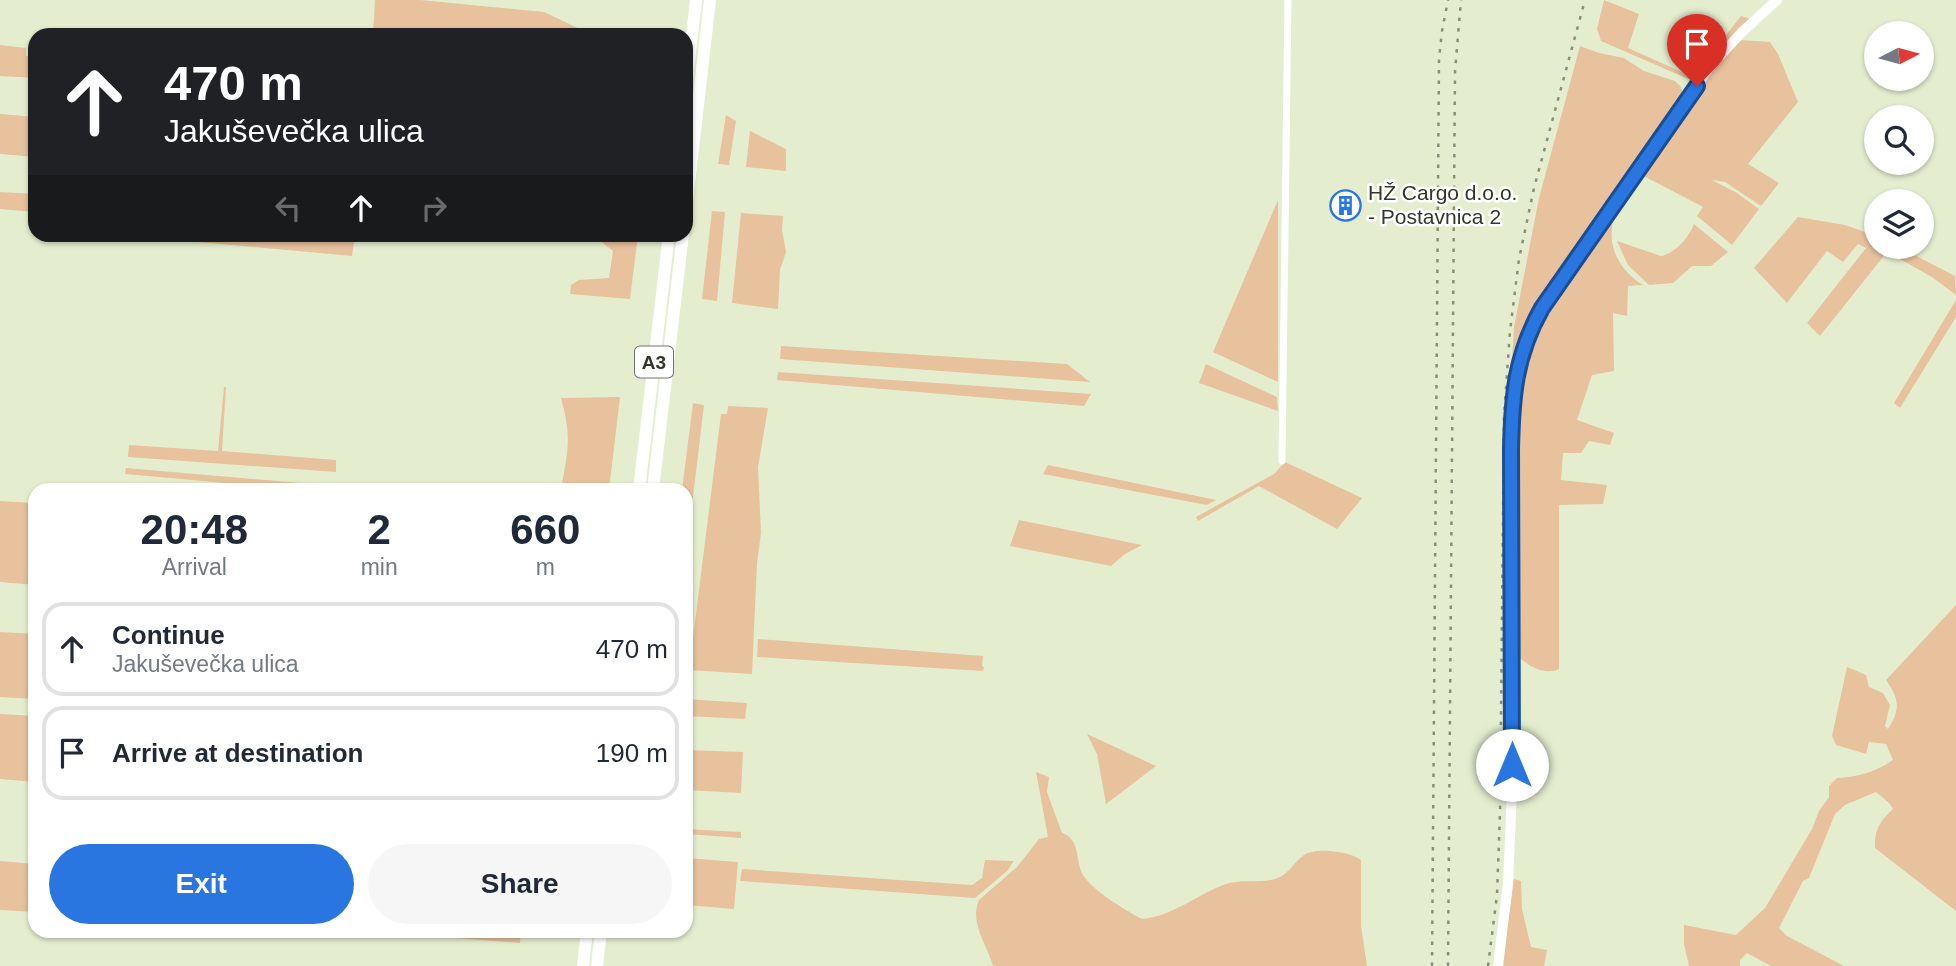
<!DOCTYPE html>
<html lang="en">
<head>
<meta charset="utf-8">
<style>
  body { margin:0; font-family:Arial,sans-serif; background:#f6f6f7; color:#1f2937; height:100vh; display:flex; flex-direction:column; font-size:26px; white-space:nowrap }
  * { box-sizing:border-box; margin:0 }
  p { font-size:23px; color:#747a83 }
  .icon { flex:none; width:38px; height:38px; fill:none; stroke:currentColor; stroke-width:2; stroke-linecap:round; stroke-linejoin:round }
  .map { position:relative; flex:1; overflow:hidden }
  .drawer { position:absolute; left:28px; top:483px; width:665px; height:455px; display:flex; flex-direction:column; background:#fff; border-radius:21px; box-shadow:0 2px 5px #0004 }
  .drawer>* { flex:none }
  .top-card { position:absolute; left:28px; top:28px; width:665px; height:214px; border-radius:21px; box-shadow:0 2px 5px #0004; background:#202124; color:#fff; overflow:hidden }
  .needle { width:46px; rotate:84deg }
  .controls { position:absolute; left:1864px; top:21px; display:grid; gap:14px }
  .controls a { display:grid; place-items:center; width:70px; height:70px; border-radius:50%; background:#fff; box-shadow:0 2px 5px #0004; font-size:35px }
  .pin { position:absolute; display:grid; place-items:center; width:60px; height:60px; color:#fff; margin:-72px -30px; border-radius:50% 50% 50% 0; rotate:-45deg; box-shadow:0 0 7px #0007 }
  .pin .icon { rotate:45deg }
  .me { position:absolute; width:77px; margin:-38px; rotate:0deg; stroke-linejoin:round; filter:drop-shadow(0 0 5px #0008) }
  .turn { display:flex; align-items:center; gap:24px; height:147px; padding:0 21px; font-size:32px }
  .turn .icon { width:91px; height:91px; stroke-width:2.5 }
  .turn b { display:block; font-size:49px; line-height:60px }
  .lanes { display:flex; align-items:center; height:66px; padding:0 21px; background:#0003; justify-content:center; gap:35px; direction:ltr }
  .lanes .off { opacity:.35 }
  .eta { display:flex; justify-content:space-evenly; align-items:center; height:119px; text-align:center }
  .eta b { font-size:42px; font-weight:700; line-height:49px }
  .cta { display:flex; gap:14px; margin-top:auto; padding:14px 21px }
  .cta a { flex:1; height:80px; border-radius:42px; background:#2976e1; color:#fff; font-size:28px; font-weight:700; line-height:80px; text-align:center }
  .cta a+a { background:#f6f6f7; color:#1f2937 }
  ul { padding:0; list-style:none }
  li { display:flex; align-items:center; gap:21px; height:94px; margin:0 14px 10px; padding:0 7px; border:4px solid #e0e1e3; border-radius:21px }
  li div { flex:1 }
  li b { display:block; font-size:26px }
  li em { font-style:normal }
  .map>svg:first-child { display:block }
  .green { fill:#e7c29d }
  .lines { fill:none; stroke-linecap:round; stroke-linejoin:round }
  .street { stroke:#fff; stroke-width:7 }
  .secondary { stroke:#fff; stroke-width:10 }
  .highway { stroke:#fff; stroke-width:12 }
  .rail { stroke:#888e79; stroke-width:2.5; stroke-dasharray:3.5 7; stroke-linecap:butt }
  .route-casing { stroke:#1b4d92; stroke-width:18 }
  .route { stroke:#2976e1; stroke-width:12 }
  .labels { text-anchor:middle; stroke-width:5; stroke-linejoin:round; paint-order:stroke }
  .shield { fill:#fff; stroke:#70736b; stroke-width:2 }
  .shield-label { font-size:19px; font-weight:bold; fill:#33372b }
  .poi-label { font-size:21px; fill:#33372b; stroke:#fff; text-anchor:start }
</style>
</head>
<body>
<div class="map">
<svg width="1956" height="966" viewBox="0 0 1956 966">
  <rect width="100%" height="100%" fill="#e4eecf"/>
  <g class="green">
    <polygon points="375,0 420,0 544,12 582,30 581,35 373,35"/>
    <polygon points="1604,0 1639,14 1628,48 1693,77 1741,16 1751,19 1695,82 1601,41 1597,29"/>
    <polygon points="1739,40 1770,42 1778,54 1798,102 1748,164 1779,183 1761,206 1725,182 1712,180 1737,193 1759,209 1732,245 1697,216 1703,207 1638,173 1706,78"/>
    <polygon points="0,45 26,48 26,56 35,57 35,78 0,76"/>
    <polygon points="1580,46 1599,53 1624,58 1644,71 1675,81 1681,87 1684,98 1577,250 1516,358 1510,395 1514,327 1539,198"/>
    <polygon points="0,114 35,117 35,157 0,154"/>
    <polygon points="726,115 736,121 729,165 718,164"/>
    <polygon points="750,131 786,149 786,171 746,167"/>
    <polygon points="0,192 35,194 35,212 0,209"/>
    <polygon points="1278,200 1278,382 1213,352"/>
    <path d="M1616 206C1615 214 1612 221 1612 229 1609 252 1624 274 1643 285L1628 286 1627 316 1613 313 1614 371 1592 375 1577 420 1614 433 1610 445 1589 441 1581 453H1563L1561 480 1607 485 1603 504 1559 505V669C1544 676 1525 665 1514 652L1515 410 1524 357 1544 313Z"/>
    <polygon points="712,211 725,212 717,301 702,299"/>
    <polygon points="741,213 783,216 782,230 786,252 780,270 778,309 732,303"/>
    <polygon points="1798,217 1845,225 1876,236 1876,247 1899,247 1955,276 1956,295 1932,277 1887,252 1820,336 1807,323 1866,248 1858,244 1843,262 1827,251 1787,303 1754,268"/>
    <path d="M1694 224 1728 252 1711 266H1692L1673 283 1649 285 1628 265 1617 241 1661 256C1676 253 1689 237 1694 224Z"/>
    <polygon points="143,234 355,234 355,235 352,256 143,237"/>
    <polygon points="573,235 638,235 630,299 570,294 571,285 579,280 609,278 613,251 598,239 573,237"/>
    <polygon points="1956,300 1956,317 1900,408 1894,403"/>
    <polygon points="781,346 1067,364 1090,382 780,359"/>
    <polygon points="1206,364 1277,397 1278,411 1199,383"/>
    <polygon points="778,372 1091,394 1084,406 777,380"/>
    <polygon points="224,387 226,387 222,451 336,460 336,472 128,457 129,445 218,451"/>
    <path d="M620 397 609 490H561C568 450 572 438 561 398Z"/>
    <polygon points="693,403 704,405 686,556 686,490 682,490"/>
    <polygon points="728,406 768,408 758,467 761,533 757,563 752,674 689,670 721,414 727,414"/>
    <polygon points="1285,462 1362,498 1337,529 1259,486 1198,521 1196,517 1274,474"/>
    <polygon points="1048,465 1216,500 1207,505 1043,474"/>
    <polygon points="126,468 335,486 335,490 304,490 125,474"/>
    <polygon points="0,501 35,503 35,585 0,582"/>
    <polygon points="1019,520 1142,545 1125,554 1111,566 1010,546"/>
    <path d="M1956 605V911L1875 848C1874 830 1880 821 1893 809L1889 803 1876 792 1845 805 1835 814 1809 878 1803 881 1779 928 1787 936 1844 966H1771L1747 953 1740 960V966H1689L1684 944V925L1736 935 1765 908 1812 829 1819 811 1829 797V786L1837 778C1859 777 1875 772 1893 760L1886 744 1869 742 1866 754 1836 745 1832 736 1847 667 1866 675 1869 687 1883 693 1890 705 1885 726 1888 729C1901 709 1899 699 1886 680Z"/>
    <polygon points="0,632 35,634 35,699 0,697"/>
    <polygon points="758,639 983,656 982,666 984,667 983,671 757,657"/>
    <polygon points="686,699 747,703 745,719 686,716"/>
    <polygon points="0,714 35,716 35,782 0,779"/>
    <polygon points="1087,734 1156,766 1106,804 1097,754"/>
    <polygon points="686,750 743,752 741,793 686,790"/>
    <path d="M1036 772 1049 777 1047 792 1062 833C1081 839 1075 861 1083 875 1093 891 1125 910 1142 919 1174 916 1197 894 1226 884 1243 878 1264 885 1280 877 1290 872 1295 861 1304 855 1316 847 1350 851 1361 860V926L1367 966H993C987 944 969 923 979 900L1017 867 1039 839 1048 837Z"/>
    <polygon points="686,829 741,832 741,838 686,834"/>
    <polygon points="686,858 738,862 734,909 686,905"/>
    <polygon points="985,860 1014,861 1007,871 975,898 740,881 742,869 972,885 982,878"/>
    <polygon points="0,861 35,864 35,912 0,910"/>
    <polygon points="1514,879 1521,881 1522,909 1531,947 1547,950 1544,966 1502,966"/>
    <polygon points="363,931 521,931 520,943"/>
  </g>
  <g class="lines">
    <polyline class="street" points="1282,461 1288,0"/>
    <path class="secondary" d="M1498 966 1508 883 1512 791V430C1513 385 1520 347 1542 308L1710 67 1741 33 1777 0"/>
    <g class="highway">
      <polyline points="686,88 696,0"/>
      <polyline points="686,209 710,0"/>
      <polyline points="639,490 669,234"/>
      <polyline points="653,490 683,234"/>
      <polyline points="583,966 587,931"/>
      <polyline points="597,966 601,931"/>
    </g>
    <g class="rail">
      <polyline points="1432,966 1439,59 1442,31 1448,0"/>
      <polyline points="1448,966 1455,71 1461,0"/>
      <polyline points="1488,966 1497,895 1500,814 1504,416 1510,331 1519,259 1534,188 1585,0"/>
    </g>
  </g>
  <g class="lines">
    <defs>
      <path id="route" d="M1512 765 1511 450C1512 397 1515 356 1542 308L1697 86"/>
    </defs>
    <use href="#route" class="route-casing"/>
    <use href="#route" class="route"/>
  </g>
  <defs>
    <symbol id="building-ring" viewBox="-11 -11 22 22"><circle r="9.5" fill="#fff" stroke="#2976e1" stroke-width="1.5"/><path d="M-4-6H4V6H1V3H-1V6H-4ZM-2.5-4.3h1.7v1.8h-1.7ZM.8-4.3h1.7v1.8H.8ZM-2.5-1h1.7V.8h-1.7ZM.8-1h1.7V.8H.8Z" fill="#2976e1"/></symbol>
  </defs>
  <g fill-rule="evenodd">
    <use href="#building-ring" x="1328" y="188" width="35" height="35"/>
  </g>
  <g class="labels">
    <rect class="shield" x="635" y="346.5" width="38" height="31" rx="5"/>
    <g class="shield-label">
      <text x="654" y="369">A3</text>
    </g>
    <g class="poi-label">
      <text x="1368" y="200">HŽ Cargo d.o.o.<tspan x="1368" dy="24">- Postavnica 2</tspan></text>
    </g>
  </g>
</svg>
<div class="controls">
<a><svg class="needle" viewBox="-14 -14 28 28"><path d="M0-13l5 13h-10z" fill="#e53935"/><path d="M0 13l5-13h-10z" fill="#747a83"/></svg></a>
<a><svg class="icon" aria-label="search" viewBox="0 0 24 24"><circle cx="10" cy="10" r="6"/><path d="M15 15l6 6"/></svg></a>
<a><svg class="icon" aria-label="layers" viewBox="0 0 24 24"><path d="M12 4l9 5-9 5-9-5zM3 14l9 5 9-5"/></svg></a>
</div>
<div class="pin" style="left:1697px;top:86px;background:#d93025"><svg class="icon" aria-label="arrive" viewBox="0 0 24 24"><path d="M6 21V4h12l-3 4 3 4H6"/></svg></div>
<svg class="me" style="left:1512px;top:765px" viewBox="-20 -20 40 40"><circle r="19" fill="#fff"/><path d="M0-13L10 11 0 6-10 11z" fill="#2976e1"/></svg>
<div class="top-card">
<div class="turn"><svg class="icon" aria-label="ahead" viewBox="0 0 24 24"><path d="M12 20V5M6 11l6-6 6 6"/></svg><div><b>470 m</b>Jakuševečka ulica</div></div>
<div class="lanes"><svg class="icon off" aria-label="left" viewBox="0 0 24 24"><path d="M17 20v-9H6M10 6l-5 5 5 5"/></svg><svg class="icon" aria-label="ahead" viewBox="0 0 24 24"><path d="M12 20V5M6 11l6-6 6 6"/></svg><svg class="icon off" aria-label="right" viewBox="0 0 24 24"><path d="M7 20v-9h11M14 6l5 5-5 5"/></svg></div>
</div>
<section class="drawer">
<div class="eta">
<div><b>20:48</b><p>Arrival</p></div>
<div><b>2</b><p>min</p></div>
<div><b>660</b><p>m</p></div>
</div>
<ul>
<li><svg class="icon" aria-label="ahead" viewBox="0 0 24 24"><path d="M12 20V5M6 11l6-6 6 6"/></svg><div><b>Continue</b><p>Jakuševečka ulica</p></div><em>470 m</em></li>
<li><svg class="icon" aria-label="arrive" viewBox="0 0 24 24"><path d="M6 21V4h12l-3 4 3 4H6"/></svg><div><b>Arrive at destination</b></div><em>190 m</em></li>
</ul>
<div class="cta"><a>Exit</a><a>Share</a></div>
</section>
</div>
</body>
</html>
